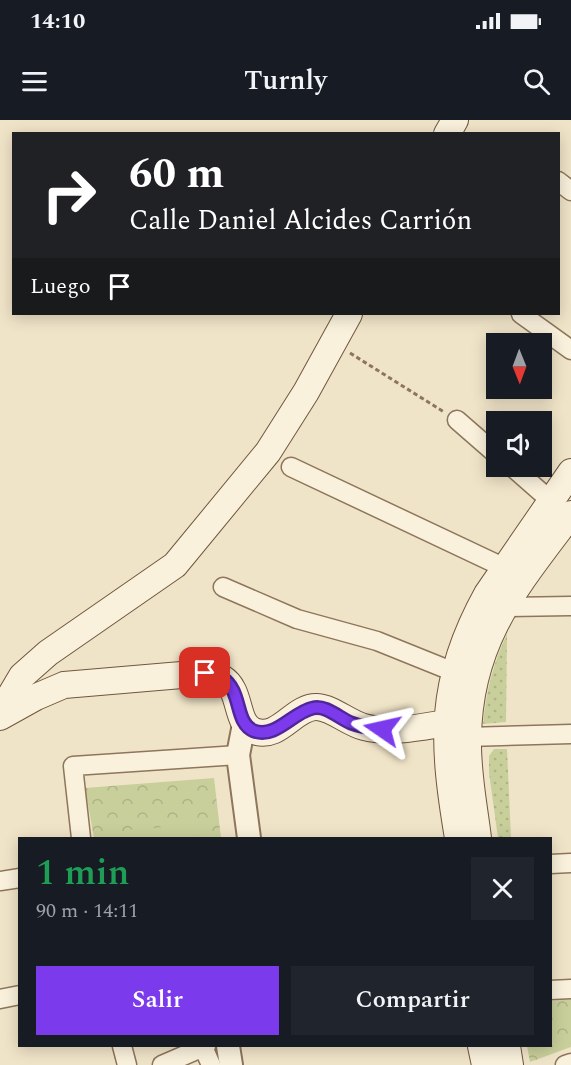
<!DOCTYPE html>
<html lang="es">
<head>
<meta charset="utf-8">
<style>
  body { margin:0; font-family:Spectral,serif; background:#20242c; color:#f1f3f6; height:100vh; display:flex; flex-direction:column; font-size:22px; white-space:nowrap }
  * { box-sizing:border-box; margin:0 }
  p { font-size:20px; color:#9ea1a6 }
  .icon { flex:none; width:33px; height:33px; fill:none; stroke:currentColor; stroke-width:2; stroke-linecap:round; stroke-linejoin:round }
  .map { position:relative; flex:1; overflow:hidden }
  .drawer { position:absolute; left:18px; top:717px; width:534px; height:210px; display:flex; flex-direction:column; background:#171b24; border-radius:0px; box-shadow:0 3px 15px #0003 }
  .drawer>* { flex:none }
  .hud { position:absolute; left:12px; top:12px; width:548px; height:183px; border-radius:0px; box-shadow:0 3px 15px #0003; background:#202124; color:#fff; overflow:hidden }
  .needle { width:39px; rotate:179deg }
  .fabs { position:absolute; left:486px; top:213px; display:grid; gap:12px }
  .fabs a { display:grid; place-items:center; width:66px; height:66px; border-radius:0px; background:#171b24; box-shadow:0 3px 15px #0003; font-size:30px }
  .pin { position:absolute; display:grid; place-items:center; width:51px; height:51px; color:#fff; margin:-26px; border-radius:12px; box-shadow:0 3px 9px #0006 }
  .me { position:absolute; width:66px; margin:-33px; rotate:281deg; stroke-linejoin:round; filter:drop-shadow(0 0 4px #0008) }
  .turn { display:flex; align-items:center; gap:21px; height:126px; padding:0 18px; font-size:27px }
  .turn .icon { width:78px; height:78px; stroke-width:2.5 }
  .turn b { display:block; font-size:42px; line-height:51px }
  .then { display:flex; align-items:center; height:57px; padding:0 18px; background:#0003; gap:12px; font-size:22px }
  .round { display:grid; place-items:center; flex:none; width:63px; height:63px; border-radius:0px; background:#20242c }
  .head { display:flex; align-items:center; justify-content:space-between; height:102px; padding:0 18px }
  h1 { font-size:36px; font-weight:600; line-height:45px; color:#1e9e55 }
  .cta { display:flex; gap:12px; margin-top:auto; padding:12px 18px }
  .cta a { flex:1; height:69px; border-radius:0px; background:#7c3aed; color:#fff; font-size:24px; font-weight:600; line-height:69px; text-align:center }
  .cta a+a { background:#20242c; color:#f1f3f6 }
  .status { display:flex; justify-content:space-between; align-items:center; height:42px; padding:0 30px; background:#171b24; direction:ltr }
  .status svg { height:16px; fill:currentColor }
  header { display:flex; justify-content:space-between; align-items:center; height:78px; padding:0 18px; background:#171b24; font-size:27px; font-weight:600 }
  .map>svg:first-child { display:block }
  .grass { fill:url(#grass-dots) }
  .park { fill:url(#park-crowns) }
  .garden { fill:#c9cf9b }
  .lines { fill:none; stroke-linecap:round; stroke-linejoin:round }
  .minor-casing { stroke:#8d765c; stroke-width:21 }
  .tertiary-casing { stroke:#8d765c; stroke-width:26 }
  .secondary-casing { stroke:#6f573f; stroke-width:28 }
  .path { stroke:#8d765c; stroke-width:3; stroke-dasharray:4.5 3; stroke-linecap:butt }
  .minor { stroke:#faf1dc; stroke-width:18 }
  .tertiary { stroke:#faf1dc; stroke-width:22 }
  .secondary { stroke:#faf1dc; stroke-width:26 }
  .route-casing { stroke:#51269a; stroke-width:15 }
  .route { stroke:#7c3aed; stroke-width:10 }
</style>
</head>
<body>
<div class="status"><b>14:10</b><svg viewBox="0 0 49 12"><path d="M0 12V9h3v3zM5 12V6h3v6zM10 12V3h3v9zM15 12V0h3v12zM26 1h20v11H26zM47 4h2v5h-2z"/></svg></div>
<header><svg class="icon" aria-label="menu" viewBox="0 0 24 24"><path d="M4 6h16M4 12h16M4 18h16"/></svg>Turnly<svg class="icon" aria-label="search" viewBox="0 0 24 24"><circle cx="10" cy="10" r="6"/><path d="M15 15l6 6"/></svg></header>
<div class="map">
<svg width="571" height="945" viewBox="0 0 571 945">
  <defs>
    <pattern id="grass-dots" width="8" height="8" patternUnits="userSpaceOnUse" patternTransform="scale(1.5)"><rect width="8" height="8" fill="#c9cf9b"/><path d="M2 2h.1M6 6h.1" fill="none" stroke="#aeb285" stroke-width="1.8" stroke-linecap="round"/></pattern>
    <pattern id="park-crowns" width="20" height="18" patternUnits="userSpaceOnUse" patternTransform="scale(1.5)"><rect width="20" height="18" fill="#c9cf9b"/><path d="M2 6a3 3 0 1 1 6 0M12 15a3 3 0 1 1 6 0" fill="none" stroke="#aeb285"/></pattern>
  </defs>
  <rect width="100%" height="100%" fill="#f0e4c8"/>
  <g class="grass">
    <path d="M507 514 506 602 483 604C486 572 493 543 507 514Z"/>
    <polygon points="494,629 507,629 511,718 498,718 489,653 489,636"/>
  </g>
  <g class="park">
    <polygon points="214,658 221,718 94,718 85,668"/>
    <polygon points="571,879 571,927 530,942 527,926 550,926 551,881"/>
  </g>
  <polygon class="garden" points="193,705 194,718 126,718 126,710"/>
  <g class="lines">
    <defs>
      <g id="minor">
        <polyline points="558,61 571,71"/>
        <polyline points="521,194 571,230"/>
        <polyline points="457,300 496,334"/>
        <polyline points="511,346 551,381"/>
        <polyline points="291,347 505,448"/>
        <polyline points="223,467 297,499 377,521 454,552"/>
        <polyline points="503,487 571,486"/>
        <polyline points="467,617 571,614"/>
        <polyline points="81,718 73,646 238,635"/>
        <polyline points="550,744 571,743"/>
        <polyline points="0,761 20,758"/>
        <polyline points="550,870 571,869"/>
        <polyline points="0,879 20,875"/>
        <polyline points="122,926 127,945"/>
        <polyline points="200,926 203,927 211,945"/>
        <polyline points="162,945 206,926"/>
        <polyline points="565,945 571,943"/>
      </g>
      <g id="tertiary">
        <polyline points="244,604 238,635 249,718"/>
        <polyline points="228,926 231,945"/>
      </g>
      <g id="secondary">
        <polyline points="447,14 455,0"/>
        <polyline points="0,593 22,556 48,533 175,445 268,332 306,272 349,194"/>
        <path d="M0 597 36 577 64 565 205 553C210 554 218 555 222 558 243 571 234 603 254 611 279 621 294 586 317 587 333 588 348 603 364 607 390 614 421 607 446 603"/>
        <path d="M458 718C442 623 438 562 487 474L571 352"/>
        <path d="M478 718C474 685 467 652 468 618 469 521 516 467 571 394"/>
        <polyline points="481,926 485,945"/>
        <polyline points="507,926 510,945"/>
      </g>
    </defs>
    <use href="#minor" class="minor-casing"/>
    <use href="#tertiary" class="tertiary-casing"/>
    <use href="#secondary" class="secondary-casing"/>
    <polyline class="path" points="350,233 444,292"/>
    <use href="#minor" class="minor"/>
    <use href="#tertiary" class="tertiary"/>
    <use href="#secondary" class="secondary"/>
  </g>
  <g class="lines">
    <defs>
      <path id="route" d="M205 553C210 554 218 555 222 558 243 571 234 603 254 611 276 619 293 592 313 588 326 585 339 598 351 603 361 607 371 608 382 609"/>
    </defs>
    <use href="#route" class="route-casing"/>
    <use href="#route" class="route"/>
  </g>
</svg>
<div class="fabs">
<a><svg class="needle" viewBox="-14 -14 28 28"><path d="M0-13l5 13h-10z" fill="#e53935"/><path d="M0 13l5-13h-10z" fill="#9ea1a6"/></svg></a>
<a><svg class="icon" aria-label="sound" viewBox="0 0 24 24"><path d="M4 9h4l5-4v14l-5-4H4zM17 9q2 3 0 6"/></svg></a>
</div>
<div class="pin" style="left:205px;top:553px;background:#d93025"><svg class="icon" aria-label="arrive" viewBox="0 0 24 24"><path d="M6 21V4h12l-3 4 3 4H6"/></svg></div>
<svg class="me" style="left:382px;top:609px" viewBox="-20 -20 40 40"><path d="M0-17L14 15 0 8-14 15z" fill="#7c3aed" stroke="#fff" stroke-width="4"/></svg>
<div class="hud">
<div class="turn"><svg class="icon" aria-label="right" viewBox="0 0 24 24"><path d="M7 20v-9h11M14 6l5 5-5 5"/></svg><div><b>60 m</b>Calle Daniel Alcides Carrión</div></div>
<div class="then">Luego<svg class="icon" aria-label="arrive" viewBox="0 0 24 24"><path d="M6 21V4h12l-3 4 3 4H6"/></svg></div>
</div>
<section class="drawer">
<div class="head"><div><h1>1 min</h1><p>90 m · 14:11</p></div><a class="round"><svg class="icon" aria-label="close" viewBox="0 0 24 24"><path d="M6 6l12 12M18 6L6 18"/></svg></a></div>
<div class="cta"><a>Salir</a><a>Compartir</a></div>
</section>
</div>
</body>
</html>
